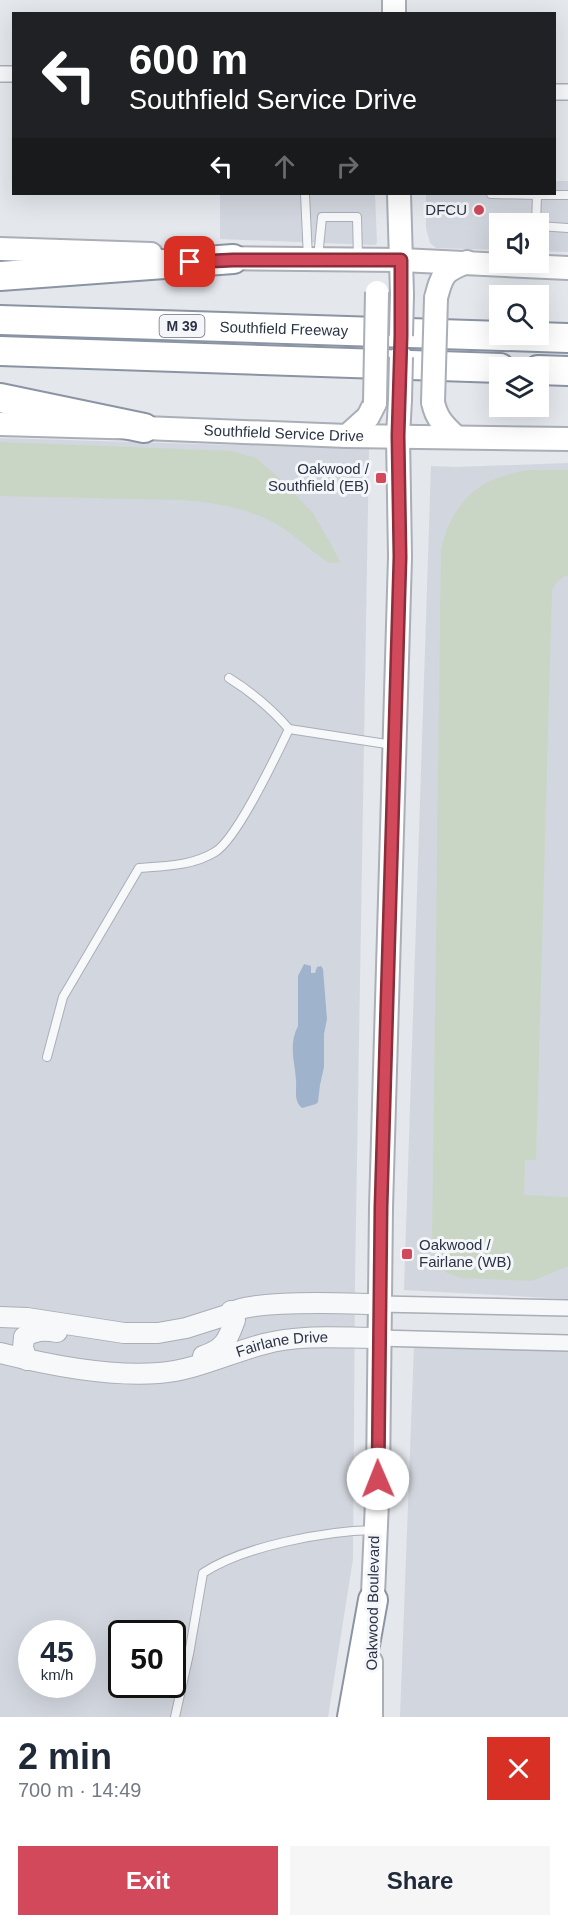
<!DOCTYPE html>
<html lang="en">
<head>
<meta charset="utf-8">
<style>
  body { margin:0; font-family:Arial,sans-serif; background:#f6f6f7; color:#1f2937; height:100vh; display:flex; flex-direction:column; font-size:22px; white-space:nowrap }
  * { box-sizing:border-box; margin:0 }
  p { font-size:20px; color:#747a83 }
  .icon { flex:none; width:33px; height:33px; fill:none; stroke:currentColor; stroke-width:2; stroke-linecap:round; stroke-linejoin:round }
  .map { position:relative; height:1717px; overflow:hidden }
  .panel { display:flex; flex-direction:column; background:#fff; flex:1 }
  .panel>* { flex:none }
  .hud { position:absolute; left:12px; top:12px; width:544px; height:183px; border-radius:0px; box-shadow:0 6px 24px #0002; background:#202124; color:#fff; overflow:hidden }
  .buttons { position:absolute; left:489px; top:213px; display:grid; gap:12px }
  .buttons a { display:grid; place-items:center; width:60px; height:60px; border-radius:0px; background:#fff; box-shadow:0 6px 24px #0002; font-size:30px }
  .speed { position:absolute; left:18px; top:1620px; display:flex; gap:12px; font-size:30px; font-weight:700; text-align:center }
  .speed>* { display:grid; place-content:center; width:78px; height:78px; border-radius:50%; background:#fff; box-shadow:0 6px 24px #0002; line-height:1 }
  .speed small { font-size:15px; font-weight:400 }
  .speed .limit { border:3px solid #111; border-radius:9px; background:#fff; color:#111 }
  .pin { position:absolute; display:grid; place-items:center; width:51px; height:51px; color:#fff; margin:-26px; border-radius:12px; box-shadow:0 3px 9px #0006 }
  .me { position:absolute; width:66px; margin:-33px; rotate:359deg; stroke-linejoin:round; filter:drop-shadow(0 0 4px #0008) }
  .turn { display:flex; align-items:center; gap:21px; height:126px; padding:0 18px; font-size:27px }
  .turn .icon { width:78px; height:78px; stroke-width:2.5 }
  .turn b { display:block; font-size:42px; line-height:51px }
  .lanes { display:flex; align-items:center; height:57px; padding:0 18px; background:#0003; justify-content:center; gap:30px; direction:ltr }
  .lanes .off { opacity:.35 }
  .round { display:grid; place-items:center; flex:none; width:63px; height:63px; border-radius:0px; background:#f6f6f7 }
  .headline { display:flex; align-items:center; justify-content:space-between; height:102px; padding:0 18px }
  h1 { font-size:36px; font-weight:700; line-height:45px }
  .button { display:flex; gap:12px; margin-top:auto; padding:12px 18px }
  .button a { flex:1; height:69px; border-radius:0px; background:#d1495b; color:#fff; font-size:24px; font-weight:700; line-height:69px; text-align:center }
  .button a+a { background:#f6f6f7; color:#1f2937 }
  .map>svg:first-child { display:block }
  .built { fill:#d2d6de; fill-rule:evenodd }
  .green { fill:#c9d6c5 }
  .water { fill:#9fb4cc }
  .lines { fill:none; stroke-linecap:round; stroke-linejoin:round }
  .service-casing { stroke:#a9aeb7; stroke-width:10 }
  .minor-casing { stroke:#a9aeb7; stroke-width:18 }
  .tertiary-casing { stroke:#a9aeb7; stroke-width:22 }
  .secondary-casing { stroke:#a9aeb7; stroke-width:26 }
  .motorway-casing { stroke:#8b94a3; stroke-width:32 }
  .service { stroke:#f7f8fa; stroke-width:8 }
  .minor { stroke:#f7f8fa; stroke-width:15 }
  .tertiary { stroke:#f7f8fa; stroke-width:20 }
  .secondary { stroke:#fff; stroke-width:22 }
  .motorway { stroke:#fff; stroke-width:28 }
  .secondary-bridge-casing { stroke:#a9aeb7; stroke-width:26; stroke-linecap:butt }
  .secondary-bridge { stroke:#fff; stroke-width:22 }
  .route-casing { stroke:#882f3b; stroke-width:15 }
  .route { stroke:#d1495b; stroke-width:10 }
  .poi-dot { fill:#d1495b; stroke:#f4f6f9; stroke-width:2 }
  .labels { text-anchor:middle; stroke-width:6; stroke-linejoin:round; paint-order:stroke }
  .shield { fill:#f4f6f9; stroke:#676e7b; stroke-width:1.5 }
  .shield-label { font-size:14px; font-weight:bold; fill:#2b3445 }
  .poi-label { font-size:15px; fill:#2b3445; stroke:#f4f6f9; text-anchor:end }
  .street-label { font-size:15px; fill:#2b3445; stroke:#f4f6f9 }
</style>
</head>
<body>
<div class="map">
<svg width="568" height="1717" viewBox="0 0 568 1717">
  <rect width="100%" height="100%" fill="#e4e7ec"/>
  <g class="built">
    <polygon points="555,181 568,181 568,252 539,251 538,224 500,224 499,250 436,248 430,243 426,228 426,194 555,194"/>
    <polygon points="220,194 375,194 377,243 375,245 220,239"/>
    <path d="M0 438 233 445H369L355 1281 353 1559 328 1717H0ZM32 1634H82V1684H32ZM122 1634H172V1684H122Z"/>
    <polygon points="568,463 568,1299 404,1290 431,466 456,467"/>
    <polygon points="414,1346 568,1350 568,1717 400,1717"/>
  </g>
  <g class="green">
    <path d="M0 442 232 451 256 458 277 476 313 513 331 544 340 562 329 563C311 551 295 535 276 524 246 507 215 503 181 500L0 496Z"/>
    <path d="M529 470H568V576C560 576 556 584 552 590L536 1160H525L524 1195 568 1197V1266L532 1281 461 1278 447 1273 436 1261 432 1247 441 548C455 498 479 478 529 470Z"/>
  </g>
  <path class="water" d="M304 964 311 966V973H315L317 967 321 966 323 969 327 1019 324 1034V1067L320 1085 318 1102 316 1104 302 1108C293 1100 297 1091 296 1080 295 1062 288 1045 298 1026V976Z"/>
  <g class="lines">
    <defs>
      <g id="service">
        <polyline points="305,194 308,258"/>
        <polyline points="491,194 537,195 536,224"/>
        <polyline points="537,195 568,195"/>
        <polyline points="538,226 568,228"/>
        <polyline points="318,258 322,217 357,217 358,258"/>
        <path d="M229 678C253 693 270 707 289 729"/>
        <path d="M47 1057 63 997 139 868C165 866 192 866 215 852 237 839 276 756 289 729L393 745"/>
        <path d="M175 1717 189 1654 203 1573C244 1546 325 1531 374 1530"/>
      </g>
      <g id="minor">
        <polyline points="0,74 14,74"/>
        <polyline points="555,92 568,92"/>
        <polyline points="380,1304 568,1308"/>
        <polyline points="378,1338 568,1343"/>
      </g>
      <g id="tertiary">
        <path d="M0 1317 27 1318 124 1333H158L186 1328 227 1315C246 1298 351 1304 380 1304"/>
        <path id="s1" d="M0 1353C48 1365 109 1377 159 1373 196 1370 229 1353 264 1344 302 1334 340 1338 378 1338"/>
        <path d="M203 1356C225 1349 228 1339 235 1320L231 1311"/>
        <path d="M27 1360 23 1348 24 1337C35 1330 44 1330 57 1332"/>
      </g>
      <g id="secondary">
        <polyline points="394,0 394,14"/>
        <polyline points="399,194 402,294"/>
        <polyline points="0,249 151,254"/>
        <polyline points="217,258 401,260 568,268"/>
        <path d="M436 298C442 274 444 271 467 262"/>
        <path d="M433 402C436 418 444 426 456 437"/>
        <path id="s2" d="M0 424 144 428 347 436 568 439"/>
        <polyline points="347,436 368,417 375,403"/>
        <polyline points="372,1617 378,1479 381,1207 400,557 398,436 400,400"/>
        <polyline points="371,1717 371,1662"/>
      </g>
      <g id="motorway">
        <polyline points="0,276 233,259"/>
        <path id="s3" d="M0 320 568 338"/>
        <polyline points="0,351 500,368"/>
        <polyline points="538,370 568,371"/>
        <polyline points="0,398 144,428"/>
        <polyline points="352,1717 373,1600"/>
      </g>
    </defs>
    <use href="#service" class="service-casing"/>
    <use href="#minor" class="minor-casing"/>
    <use href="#tertiary" class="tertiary-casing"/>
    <use href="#secondary" class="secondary-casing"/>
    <use href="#motorway" class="motorway-casing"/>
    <use href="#service" class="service"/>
    <use href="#minor" class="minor"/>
    <use href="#tertiary" class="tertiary"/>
    <use href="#secondary" class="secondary"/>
    <use href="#motorway" class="motorway"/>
    <defs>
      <g id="secondary-bridge">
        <polyline points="401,336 402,294"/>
        <polyline points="400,400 401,357"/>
        <polyline points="433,402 436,298"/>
        <polyline points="375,403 377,292"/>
      </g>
    </defs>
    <use href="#secondary-bridge" class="secondary-bridge-casing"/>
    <use href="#secondary-bridge" class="secondary-bridge"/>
  </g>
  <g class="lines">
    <defs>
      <polyline id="route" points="190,262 233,260 401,260 401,336 398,436 400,557 381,1207 378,1479"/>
    </defs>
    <use href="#route" class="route-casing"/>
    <use href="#route" class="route"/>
  </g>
  <g class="poi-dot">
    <circle cx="479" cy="210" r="6"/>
    <rect x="375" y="472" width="12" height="12" rx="3"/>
    <rect x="401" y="1248" width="12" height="12" rx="3"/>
  </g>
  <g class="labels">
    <rect class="shield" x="159.5" y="315" width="45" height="22" rx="4.5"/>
    <g class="shield-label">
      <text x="182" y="331">M 39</text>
    </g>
    <g class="poi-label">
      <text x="467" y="215">DFCU</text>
      <text x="369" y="474">Oakwood /<tspan x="369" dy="17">Southfield (EB)</tspan></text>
      <text x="419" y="1250" text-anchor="start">Oakwood /<tspan x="419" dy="17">Fairlane (WB)</tspan></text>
    </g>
    <g class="street-label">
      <text dy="5" stroke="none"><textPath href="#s3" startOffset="284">Southfield Freeway</textPath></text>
      <text dy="5" stroke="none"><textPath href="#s2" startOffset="284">Southfield Service Drive</textPath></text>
      <text dy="5" stroke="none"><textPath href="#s1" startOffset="288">Fairlane Drive</textPath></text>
      <text transform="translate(373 1603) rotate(-89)" y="5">Oakwood Boulevard</text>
    </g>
  </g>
</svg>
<div class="buttons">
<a><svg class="icon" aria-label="sound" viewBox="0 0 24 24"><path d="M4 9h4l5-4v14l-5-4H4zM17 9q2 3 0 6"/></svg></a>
<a><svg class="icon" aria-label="search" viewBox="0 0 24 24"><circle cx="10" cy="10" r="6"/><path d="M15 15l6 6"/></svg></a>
<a><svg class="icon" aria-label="layers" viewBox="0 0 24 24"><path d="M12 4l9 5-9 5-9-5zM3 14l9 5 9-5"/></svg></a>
</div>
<div class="speed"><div>45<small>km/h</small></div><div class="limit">50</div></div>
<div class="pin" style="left:190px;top:262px;background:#d93025"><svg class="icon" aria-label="arrive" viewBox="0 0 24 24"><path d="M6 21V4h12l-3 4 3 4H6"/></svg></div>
<svg class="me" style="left:378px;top:1479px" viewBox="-20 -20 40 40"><circle r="19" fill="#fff"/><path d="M0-13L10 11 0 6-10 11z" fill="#d1495b"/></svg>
<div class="hud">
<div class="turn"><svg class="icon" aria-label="left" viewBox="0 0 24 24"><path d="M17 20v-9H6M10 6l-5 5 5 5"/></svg><div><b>600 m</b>Southfield Service Drive</div></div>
<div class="lanes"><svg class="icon" aria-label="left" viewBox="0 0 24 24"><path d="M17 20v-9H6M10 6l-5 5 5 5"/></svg><svg class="icon off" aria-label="ahead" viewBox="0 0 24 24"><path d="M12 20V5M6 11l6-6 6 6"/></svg><svg class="icon off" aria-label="right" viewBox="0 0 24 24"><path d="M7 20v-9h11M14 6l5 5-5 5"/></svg></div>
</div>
</div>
<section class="panel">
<div class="headline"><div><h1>2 min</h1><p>700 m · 14:49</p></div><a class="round" style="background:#d93025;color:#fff"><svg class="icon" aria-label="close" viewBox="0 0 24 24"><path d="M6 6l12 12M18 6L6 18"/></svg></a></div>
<div class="button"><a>Exit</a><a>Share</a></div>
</section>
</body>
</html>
